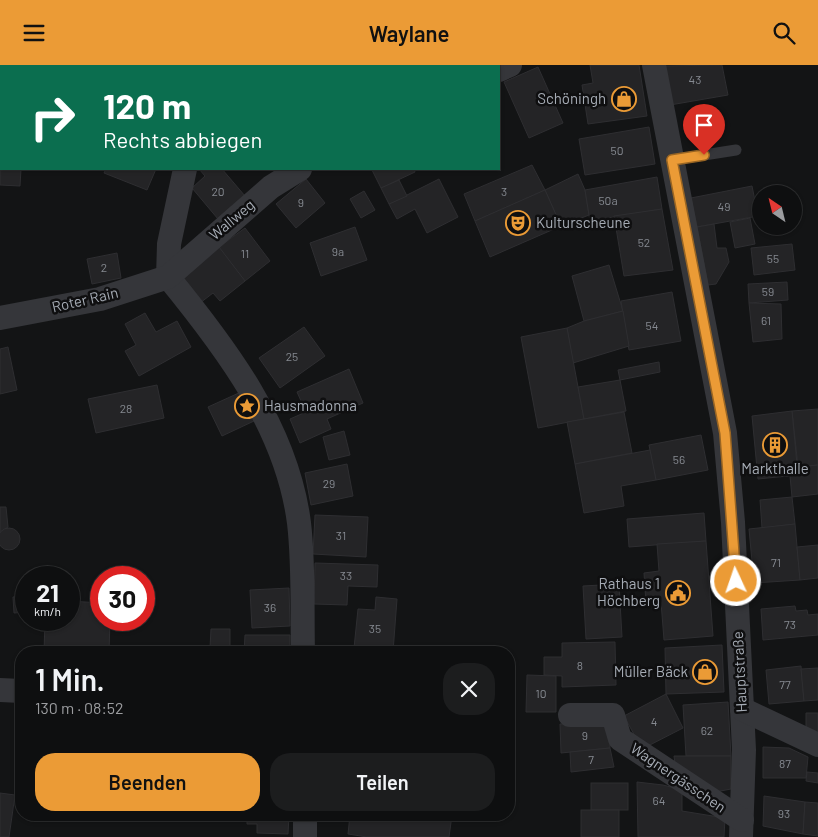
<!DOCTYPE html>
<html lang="de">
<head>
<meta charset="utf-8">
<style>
  body { margin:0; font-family:Barlow,sans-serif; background:#1c1d1e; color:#f1f3f6; height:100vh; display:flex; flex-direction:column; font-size:19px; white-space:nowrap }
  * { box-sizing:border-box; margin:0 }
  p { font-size:16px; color:#9b9c9f }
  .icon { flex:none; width:28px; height:28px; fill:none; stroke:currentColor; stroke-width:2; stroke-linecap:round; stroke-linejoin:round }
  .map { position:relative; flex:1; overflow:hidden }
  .sheet { position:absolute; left:15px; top:581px; width:500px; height:175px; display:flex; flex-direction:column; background:#0e0f10; border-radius:20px; box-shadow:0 1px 4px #0004,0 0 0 1px #2e2f30 }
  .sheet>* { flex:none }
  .top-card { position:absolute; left:0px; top:0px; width:500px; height:105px; box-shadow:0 1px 4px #0004,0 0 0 1px #2e2f30; background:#0b6e4f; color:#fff; overflow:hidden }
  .needle { width:32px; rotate:325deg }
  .controls { position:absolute; left:752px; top:120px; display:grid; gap:10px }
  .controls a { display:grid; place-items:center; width:50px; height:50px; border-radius:50%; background:#0e0f10; box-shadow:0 1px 4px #0004,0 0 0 1px #2e2f30; font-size:25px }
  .speed { position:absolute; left:15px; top:501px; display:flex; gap:10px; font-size:25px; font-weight:700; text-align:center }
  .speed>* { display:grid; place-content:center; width:65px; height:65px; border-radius:50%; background:#0e0f10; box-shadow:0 1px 4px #0004,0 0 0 1px #2e2f30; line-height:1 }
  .speed small { font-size:12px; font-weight:400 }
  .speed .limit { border:8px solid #d22; background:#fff; color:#111 }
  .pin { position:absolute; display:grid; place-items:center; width:42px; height:42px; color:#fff; margin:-51px -21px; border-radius:50% 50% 50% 0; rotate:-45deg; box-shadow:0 0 5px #0007 }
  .pin .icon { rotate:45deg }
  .me { position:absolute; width:55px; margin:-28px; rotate:357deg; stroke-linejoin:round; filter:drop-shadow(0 0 4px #0008) }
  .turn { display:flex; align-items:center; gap:18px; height:105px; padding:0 20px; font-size:22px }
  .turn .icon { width:65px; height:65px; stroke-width:2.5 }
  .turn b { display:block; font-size:35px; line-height:42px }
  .round { display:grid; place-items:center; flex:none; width:52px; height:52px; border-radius:20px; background:#1c1d1e }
  .head { display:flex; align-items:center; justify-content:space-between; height:85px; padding:0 20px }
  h1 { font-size:30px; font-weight:600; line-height:38px }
  .action { display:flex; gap:10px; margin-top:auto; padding:10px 20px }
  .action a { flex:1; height:58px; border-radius:20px; background:#eb9b36; color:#111; font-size:20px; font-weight:600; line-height:58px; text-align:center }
  .action a+a { background:#1c1d1e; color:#f1f3f6 }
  header { display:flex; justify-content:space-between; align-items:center; height:65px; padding:0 20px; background:#eb9b36; color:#111; font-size:22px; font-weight:600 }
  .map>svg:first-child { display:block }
  .building { fill:#242426; stroke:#2e2e31 }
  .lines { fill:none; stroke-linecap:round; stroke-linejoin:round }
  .service { stroke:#35363a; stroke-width:11 }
  .minor { stroke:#35363a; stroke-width:24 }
  .route-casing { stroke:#996523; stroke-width:12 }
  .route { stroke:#eb9b36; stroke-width:9 }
  .labels { text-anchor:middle; stroke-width:5; stroke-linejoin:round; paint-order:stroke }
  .number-label { font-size:12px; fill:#868a91 }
  .poi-label { font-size:15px; fill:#a6acb5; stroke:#0f0f10; text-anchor:end }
  .street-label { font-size:15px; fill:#a6acb5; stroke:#0f0f10 }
</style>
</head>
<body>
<header><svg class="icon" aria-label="menu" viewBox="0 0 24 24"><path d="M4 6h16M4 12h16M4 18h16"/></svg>Waylane<svg class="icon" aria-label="search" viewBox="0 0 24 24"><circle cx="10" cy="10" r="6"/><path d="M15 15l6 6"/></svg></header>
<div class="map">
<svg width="818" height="772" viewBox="0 0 818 772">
  <rect width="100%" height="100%" fill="#131415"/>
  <g class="building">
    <polygon points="214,0 254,0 214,1"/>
    <polygon points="369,0 405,0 369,1"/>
    <polygon points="590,0 639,0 647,51 588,59 582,20 593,18"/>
    <polygon points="722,0 728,30 670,40 662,1"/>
    <polygon points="538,2 563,58 529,73 504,17"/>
    <polygon points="649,62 655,99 585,110 579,74"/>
    <polygon points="0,81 1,104 21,104 20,121 0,120"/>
    <polygon points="532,100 545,125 475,156 464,129"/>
    <polygon points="106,104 156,104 147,125 104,108"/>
    <polygon points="199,104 222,104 245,131 218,154 192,123 205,111"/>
    <polygon points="375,104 414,104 415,107 381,123 372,105"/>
    <polygon points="578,109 585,125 589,150 561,161 545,125"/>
    <polygon points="657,112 662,144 590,156 585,125"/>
    <polygon points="306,114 325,138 296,163 276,139"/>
    <polygon points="439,114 458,152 427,168 415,144 397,154 389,139"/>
    <polygon points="399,115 407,131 389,139 381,123"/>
    <polygon points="752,121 758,151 697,162 691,133"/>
    <polygon points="545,125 561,161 490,192 475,156"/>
    <polygon points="364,126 375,145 361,153 350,134"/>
    <polygon points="662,144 673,205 624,211 614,151"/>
    <polygon points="750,153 755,179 735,183 730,157"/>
    <polygon points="714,159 717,183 726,183 729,197 716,219 708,220 697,162"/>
    <polygon points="355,162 367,195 321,211 310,178"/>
    <polygon points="245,163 270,196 245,216 219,182"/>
    <polygon points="792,179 795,205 754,210 751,183"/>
    <polygon points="219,182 245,216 220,236 213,228 200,238 180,212"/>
    <polygon points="117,188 121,213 92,219 87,194"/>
    <polygon points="609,200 623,246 584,256 572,211"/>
    <polygon points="787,217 788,235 749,238 748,219"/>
    <polygon points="672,227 681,276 629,285 621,236"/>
    <polygon points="749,238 781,239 782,274 753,277"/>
    <polygon points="623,246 629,281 573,298 567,263 584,256"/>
    <polygon points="145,248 156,267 177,256 191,282 139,311 125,286 136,280 125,259"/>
    <polygon points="304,262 325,291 280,323 259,293"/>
    <polygon points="567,263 584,354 538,363 521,272"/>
    <polygon points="8,282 17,325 0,329 0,284"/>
    <polygon points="659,297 660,307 620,315 618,305"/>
    <polygon points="349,304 363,338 327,354 331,364 300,378 290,354 306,347 297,327"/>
    <polygon points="620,315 626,346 584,354 578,322"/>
    <polygon points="157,320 164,353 96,368 88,334"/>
    <polygon points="241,327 254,356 222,371 208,342"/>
    <polygon points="818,344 818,400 798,402 792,346"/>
    <polygon points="792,346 798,410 758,414 752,351"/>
    <polygon points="624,347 632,388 575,399 567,357"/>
    <polygon points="344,366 350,390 329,395 323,372"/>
    <polygon points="701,370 708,405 656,415 649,380"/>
    <polygon points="650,385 656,415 621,421 624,441 584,448 575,399"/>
    <polygon points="347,399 353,431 311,440 305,408"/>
    <polygon points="818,400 818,429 792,432 790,411 798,410 798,402"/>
    <polygon points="792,432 795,459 762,463 760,435"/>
    <polygon points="0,442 6,442 8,462 0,467"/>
    <polygon points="704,448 706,476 629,482 627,454"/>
    <polygon points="315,450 368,452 366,492 313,489"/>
    <polygon points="795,459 800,515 754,518 749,464"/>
    <circle cx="9" cy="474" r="11"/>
    <polygon points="706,476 713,571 664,575 661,537 646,538 644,508 659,506 657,479"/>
    <polygon points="818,480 818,513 800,515 797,482"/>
    <polygon points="315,498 378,500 377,522 348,521 347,540 314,539"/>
    <polygon points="619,519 622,572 586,574 583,521"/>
    <polygon points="289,523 290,561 252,563 250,525"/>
    <polygon points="25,531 26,547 14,548 13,532"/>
    <polygon points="376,532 397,534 393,587 354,583 358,544 375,545"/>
    <polygon points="69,536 101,538 101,555 110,555 109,587 44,588 45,555 69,555"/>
    <polygon points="795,541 796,546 807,545 808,550 818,549 818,570 763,575 761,544"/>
    <polygon points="211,564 230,564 230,583 210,583"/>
    <polygon points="245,570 290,570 290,588 244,588"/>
    <polygon points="615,577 616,620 562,622 562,611 544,610 544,592 562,592 562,578"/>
    <polygon points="722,580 724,627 666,629 665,583"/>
    <polygon points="801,601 804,636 769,639 766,605"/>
    <polygon points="818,603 818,635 804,636 801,604"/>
    <polygon points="527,610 556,611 556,647 526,647"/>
    <polygon points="666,629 683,663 642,684 624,651"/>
    <polygon points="728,637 731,691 686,691 683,640"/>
    <polygon points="806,648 818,648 818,676 806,673"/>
    <polygon points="608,658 610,683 561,688 560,659"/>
    <polygon points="763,682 789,683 808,692 806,713 763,713"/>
    <polygon points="610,683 614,702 571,707 570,687"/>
    <polygon points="674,691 731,691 731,724 710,728 676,706"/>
    <polygon points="807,707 818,708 818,718 806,716"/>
    <polygon points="637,717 663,720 682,725 682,746 725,753 724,772 638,772"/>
    <rect x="591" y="718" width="37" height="27"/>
    <polygon points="0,728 15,730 9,772 0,772"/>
    <polygon points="764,731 805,737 803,769 763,761"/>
    <polygon points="805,737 818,738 818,771 803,769"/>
    <rect x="581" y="745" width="38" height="27"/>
    <polygon points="247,750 289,750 288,769 257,768 257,759 247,759"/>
    <polygon points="350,750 452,750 449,772 367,772 348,769"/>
  </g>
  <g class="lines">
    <polyline class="service" points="672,95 736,85"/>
    <g class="minor">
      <polyline points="654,0 725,368 733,457 744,685 741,772"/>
      <polyline points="203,1 203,0"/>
      <polyline points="499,5 510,0"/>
      <path d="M185 104 169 179 168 212C226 283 287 363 299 458 304 500 302 545 303 588"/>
      <polyline points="0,253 100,234 168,212 271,122 300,104"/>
      <polyline points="0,625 21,626"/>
      <polyline points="742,644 818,680"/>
      <polyline points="570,650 613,650 620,674 742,755"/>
      <polyline points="305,772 305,750"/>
    </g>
  </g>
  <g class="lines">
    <defs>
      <polyline id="route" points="704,90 672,95 725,368 736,516"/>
    </defs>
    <use href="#route" class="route-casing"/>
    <use href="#route" class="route"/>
  </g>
  <defs>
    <symbol id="shop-ring" viewBox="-11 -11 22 22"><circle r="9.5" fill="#0f0f10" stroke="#eb9b36" stroke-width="1.5"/><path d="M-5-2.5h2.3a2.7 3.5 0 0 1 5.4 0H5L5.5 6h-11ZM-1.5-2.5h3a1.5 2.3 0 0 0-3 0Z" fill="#eb9b36"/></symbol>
    <symbol id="theatre-ring" viewBox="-11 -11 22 22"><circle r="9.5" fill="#0f0f10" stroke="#eb9b36" stroke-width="1.5"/><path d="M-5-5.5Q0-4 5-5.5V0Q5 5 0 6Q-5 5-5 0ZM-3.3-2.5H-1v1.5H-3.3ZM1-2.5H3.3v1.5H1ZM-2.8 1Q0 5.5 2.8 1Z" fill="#eb9b36"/></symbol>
    <symbol id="sight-ring" viewBox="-11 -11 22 22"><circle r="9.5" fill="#0f0f10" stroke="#eb9b36" stroke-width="1.5"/><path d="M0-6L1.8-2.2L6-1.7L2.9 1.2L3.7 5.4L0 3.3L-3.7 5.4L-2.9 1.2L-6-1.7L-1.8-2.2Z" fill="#eb9b36"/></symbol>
    <symbol id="building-ring" viewBox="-11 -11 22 22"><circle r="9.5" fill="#0f0f10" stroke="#eb9b36" stroke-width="1.5"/><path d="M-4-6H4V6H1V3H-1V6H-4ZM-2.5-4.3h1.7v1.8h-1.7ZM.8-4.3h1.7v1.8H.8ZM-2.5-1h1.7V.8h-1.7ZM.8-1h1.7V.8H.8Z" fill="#eb9b36"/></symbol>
    <symbol id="civic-ring" viewBox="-11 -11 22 22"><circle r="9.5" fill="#0f0f10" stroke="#eb9b36" stroke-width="1.5"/><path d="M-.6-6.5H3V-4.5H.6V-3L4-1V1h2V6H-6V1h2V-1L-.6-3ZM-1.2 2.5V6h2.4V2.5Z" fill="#eb9b36"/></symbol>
  </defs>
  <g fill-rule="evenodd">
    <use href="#shop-ring" x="610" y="20" width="28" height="28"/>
    <use href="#theatre-ring" x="504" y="144" width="28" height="28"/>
    <use href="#sight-ring" x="233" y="327" width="28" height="28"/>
    <use href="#building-ring" x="761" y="366" width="28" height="28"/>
    <use href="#civic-ring" x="664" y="514" width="28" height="28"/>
    <use href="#shop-ring" x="691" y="593" width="28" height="28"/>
  </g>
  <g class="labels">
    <g class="number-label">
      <text x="695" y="19">43</text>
      <text x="617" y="90">50</text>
      <text x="218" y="131">20</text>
      <text x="504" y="131">3</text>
      <text x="608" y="140">50a</text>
      <text x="301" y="142">9</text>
      <text x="724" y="146">49</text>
      <text x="644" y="182">52</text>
      <text x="338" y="191">9a</text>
      <text x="245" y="193">11</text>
      <text x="773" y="198">55</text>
      <text x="104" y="207">2</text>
      <text x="768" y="231">59</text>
      <text x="766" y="260">61</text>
      <text x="652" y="265">54</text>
      <text x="292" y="296">25</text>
      <text x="126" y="348">28</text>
      <text x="679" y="399">56</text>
      <text x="329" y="423">29</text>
      <text x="341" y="475">31</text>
      <text x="776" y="502">71</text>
      <text x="346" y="515">33</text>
      <text x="270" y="547">36</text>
      <text x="790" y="564">73</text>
      <text x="375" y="568">35</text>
      <text x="580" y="605">8</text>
      <text x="785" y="624">77</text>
      <text x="541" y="633">10</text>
      <text x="654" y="661">4</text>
      <text x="707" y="670">62</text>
      <text x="585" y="675">9</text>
      <text x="591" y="699">7</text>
      <text x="785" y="703">87</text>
      <text x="659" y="740">64</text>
      <text x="784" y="753">93</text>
    </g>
    <g class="poi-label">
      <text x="606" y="39">Schöningh</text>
      <text x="536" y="163" text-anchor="start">Kulturscheune</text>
      <text x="264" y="346" text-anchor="start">Hausmadonna</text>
      <text x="775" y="409" text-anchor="middle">Markthalle</text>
      <text x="660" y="524">Rathaus 1<tspan x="660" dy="17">Höchberg</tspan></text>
      <text x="688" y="612">Müller Bäck</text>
    </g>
    <g class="street-label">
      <text transform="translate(232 155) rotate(-40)" y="5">Wallweg</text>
      <text transform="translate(85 235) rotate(-13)" y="5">Roter Rain</text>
      <text transform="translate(740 607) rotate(-93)" y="5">Hauptstraße</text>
      <text transform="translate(678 713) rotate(34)" y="5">Wagnergässchen</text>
    </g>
  </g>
</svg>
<div class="controls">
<a><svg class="needle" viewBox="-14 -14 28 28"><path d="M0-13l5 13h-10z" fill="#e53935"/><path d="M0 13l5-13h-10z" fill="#9b9c9f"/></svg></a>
</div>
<div class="speed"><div>21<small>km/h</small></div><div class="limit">30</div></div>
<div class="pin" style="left:704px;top:90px;background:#d93025"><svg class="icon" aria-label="arrive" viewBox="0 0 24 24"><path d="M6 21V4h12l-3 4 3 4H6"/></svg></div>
<svg class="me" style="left:736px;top:516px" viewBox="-20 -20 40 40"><circle r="17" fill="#eb9b36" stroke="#fff" stroke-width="3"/><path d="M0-11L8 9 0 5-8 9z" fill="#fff"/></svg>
<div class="top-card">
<div class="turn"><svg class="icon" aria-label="right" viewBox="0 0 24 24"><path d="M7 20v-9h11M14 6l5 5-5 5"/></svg><div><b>120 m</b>Rechts abbiegen</div></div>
</div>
<section class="sheet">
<div class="head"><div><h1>1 Min.</h1><p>130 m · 08:52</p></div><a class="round"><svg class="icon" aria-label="close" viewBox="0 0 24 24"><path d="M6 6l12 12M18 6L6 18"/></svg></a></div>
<div class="action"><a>Beenden</a><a>Teilen</a></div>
</section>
</div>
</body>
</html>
